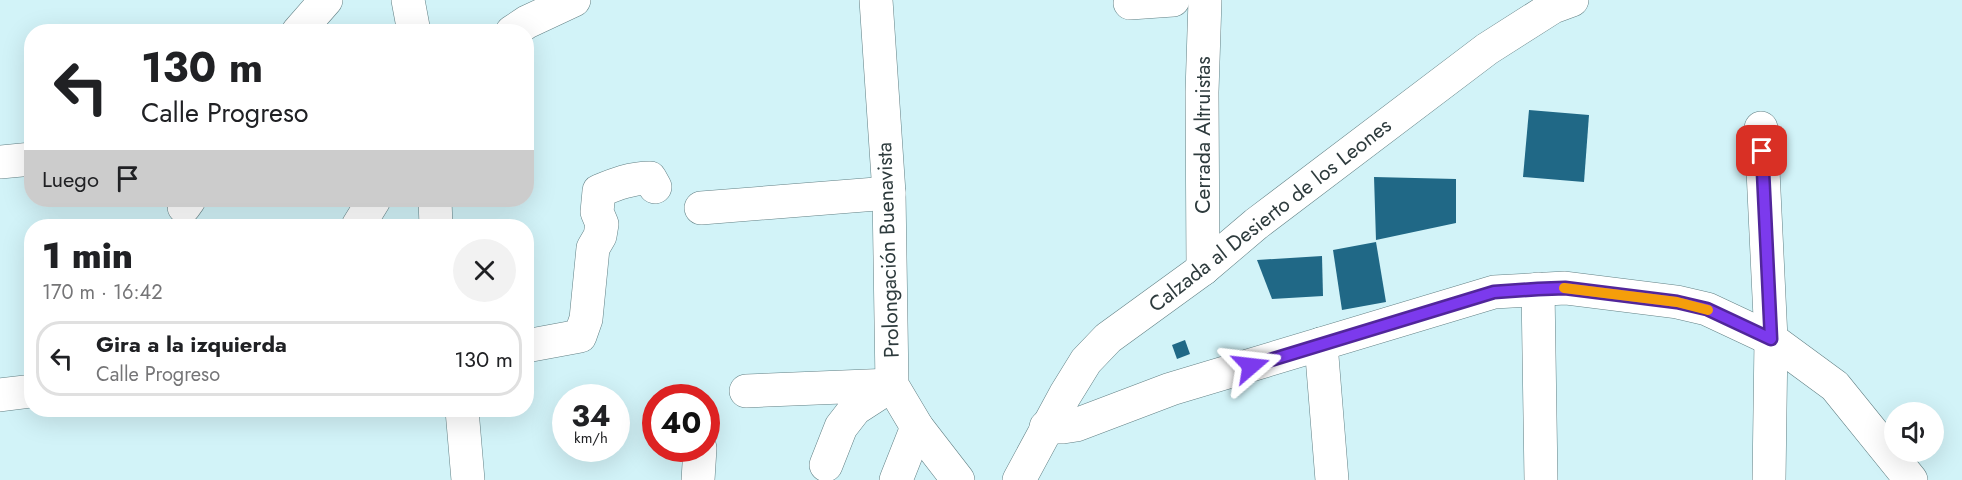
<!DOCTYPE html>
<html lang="es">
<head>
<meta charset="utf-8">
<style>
  body { margin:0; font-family:Jost,sans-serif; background:#f2f2f2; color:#202124; height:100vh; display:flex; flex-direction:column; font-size:22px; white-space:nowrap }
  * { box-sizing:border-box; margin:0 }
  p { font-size:20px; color:#757577 }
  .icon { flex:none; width:33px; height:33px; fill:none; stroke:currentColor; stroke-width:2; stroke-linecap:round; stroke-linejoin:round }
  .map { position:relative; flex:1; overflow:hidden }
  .side { position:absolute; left:24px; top:219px; width:510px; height:198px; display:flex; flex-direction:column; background:#fff; border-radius:24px; box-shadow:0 6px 24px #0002 }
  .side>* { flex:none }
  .banner { position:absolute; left:24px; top:24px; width:510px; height:183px; border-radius:24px; box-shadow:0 6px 24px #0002; background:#fff; color:#202124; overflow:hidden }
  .buttons { position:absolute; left:1884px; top:402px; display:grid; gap:12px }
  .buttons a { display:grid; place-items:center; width:60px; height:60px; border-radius:50%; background:#fff; box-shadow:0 6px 24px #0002; font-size:30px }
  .speed { position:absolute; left:552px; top:384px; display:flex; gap:12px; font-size:30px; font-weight:700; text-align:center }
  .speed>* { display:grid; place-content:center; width:78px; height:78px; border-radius:50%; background:#fff; box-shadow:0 6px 24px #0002; line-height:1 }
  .speed small { font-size:15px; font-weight:400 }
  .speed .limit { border:9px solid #d22; background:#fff; color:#111 }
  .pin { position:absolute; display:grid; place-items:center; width:51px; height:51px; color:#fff; margin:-26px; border-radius:12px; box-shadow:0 3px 9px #0006 }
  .me { position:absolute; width:66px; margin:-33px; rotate:73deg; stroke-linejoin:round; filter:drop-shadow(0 0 4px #0008) }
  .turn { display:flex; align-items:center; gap:21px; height:126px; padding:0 18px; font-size:27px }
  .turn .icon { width:78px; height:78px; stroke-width:2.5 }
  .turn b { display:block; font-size:42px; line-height:51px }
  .then { display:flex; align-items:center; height:57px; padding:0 18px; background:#0003; gap:12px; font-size:22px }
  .round { display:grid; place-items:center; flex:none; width:63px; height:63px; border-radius:32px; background:#f2f2f2 }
  .head { display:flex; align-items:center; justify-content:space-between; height:102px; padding:0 18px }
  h1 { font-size:36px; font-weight:800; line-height:45px }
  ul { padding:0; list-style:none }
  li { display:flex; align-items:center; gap:18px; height:75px; margin:0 12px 9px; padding:0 6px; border:3px solid #e0e0e0; border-radius:24px }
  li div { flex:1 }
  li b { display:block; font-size:22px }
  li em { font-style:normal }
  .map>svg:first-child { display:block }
  .building { fill:#206886 }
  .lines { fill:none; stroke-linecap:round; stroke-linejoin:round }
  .minor-casing { stroke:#628085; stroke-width:34 }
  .tertiary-casing { stroke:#628085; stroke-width:34 }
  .minor { stroke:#fff; stroke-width:33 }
  .tertiary { stroke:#fff; stroke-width:33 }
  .route-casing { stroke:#51269a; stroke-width:15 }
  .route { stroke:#7c3aed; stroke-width:10 }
  .slow { stroke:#f59e0b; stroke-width:10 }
  .labels { text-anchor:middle; stroke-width:6; stroke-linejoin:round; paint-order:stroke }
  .street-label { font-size:21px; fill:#2e3b3d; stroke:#fff }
</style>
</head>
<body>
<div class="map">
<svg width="1962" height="480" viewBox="0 0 1962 480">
  <rect width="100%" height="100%" fill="#d2f3f8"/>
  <g class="building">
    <polygon points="1529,110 1589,115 1584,182 1523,177"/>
    <polygon points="1374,177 1456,179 1456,223 1376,240"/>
    <polygon points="1376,242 1386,302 1342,310 1333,250"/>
    <polygon points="1322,256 1323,296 1272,299 1257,260"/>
    <polygon points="1185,340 1190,354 1177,359 1172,345"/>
  </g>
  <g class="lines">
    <defs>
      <g id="minor">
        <polyline points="408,0 414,32"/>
        <polyline points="876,0 889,193 892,385 917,427 958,480"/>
        <polyline points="1130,3 1173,0"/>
        <polyline points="298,32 326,0"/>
        <polyline points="512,32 527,22 574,0"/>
        <polyline points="1761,128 1771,339 1769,480"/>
        <polyline points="0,162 32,159"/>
        <polyline points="435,200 436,226"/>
        <polyline points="184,207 189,200"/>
        <polyline points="701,208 889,193"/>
        <polyline points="358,226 374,200"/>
        <polyline points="1203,269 1202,92 1205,0"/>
        <polyline points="1538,289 1541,480"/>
        <polyline points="1321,344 1332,480"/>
        <path d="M526 346 580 336 586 319 593 248 600 236 602 224 597 212 599 191C616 184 631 178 650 178L655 187"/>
        <polyline points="746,391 892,385 855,409 841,427 826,465"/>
        <polyline points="0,395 32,391"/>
        <polyline points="462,410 468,480"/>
        <polyline points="698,480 700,448"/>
        <polyline points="896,480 917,427"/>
      </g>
      <g id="tertiary">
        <polyline points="1046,427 1063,427 1076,425 1171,389 1494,292 1565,288 1677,302 1707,309 1771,339 1835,386 1911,480"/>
        <polyline points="1019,480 1065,395 1086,361 1108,338 1203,269 1256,224 1487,49 1553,7 1572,0"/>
      </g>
    </defs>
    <use href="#minor" class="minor-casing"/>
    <use href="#tertiary" class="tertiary-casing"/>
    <use href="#minor" class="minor"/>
    <use href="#tertiary" class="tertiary"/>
  </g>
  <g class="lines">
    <defs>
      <polyline id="route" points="1251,366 1494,292 1538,289 1565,288 1677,302 1707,309 1771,339 1762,151"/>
    </defs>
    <use href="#route" class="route-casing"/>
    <use href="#route" class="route"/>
    <polyline class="slow" points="1564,288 1677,302 1708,310"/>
  </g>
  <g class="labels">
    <g class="street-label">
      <text transform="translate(1203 135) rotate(-90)" y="7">Cerrada Altruistas</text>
      <text transform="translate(1270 215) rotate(-38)" y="7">Calzada al Desierto de los Leones</text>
      <text transform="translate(888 250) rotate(-92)" y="7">Prolongación Buenavista</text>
    </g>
  </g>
</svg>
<div class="buttons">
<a><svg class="icon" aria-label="sound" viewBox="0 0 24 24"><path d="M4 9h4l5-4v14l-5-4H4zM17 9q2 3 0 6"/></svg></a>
</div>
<div class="speed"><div>34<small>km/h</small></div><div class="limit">40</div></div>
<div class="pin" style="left:1762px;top:151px;background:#d93025"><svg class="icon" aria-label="arrive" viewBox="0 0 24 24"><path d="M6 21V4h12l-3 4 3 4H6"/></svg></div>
<svg class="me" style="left:1251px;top:366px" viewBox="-20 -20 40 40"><path d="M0-17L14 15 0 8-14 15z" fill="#7c3aed" stroke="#fff" stroke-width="4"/></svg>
<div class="banner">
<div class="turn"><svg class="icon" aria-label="left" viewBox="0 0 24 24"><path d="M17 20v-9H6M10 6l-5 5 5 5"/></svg><div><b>130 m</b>Calle Progreso</div></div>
<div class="then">Luego<svg class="icon" aria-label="arrive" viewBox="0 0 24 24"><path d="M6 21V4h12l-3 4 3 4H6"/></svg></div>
</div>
<section class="side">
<div class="head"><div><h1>1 min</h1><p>170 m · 16:42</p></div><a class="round"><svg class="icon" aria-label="close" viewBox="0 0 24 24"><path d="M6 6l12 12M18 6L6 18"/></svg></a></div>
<ul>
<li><svg class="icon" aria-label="left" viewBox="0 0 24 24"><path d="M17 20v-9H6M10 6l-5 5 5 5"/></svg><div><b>Gira a la izquierda</b><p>Calle Progreso</p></div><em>130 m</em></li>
</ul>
</section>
</div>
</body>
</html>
